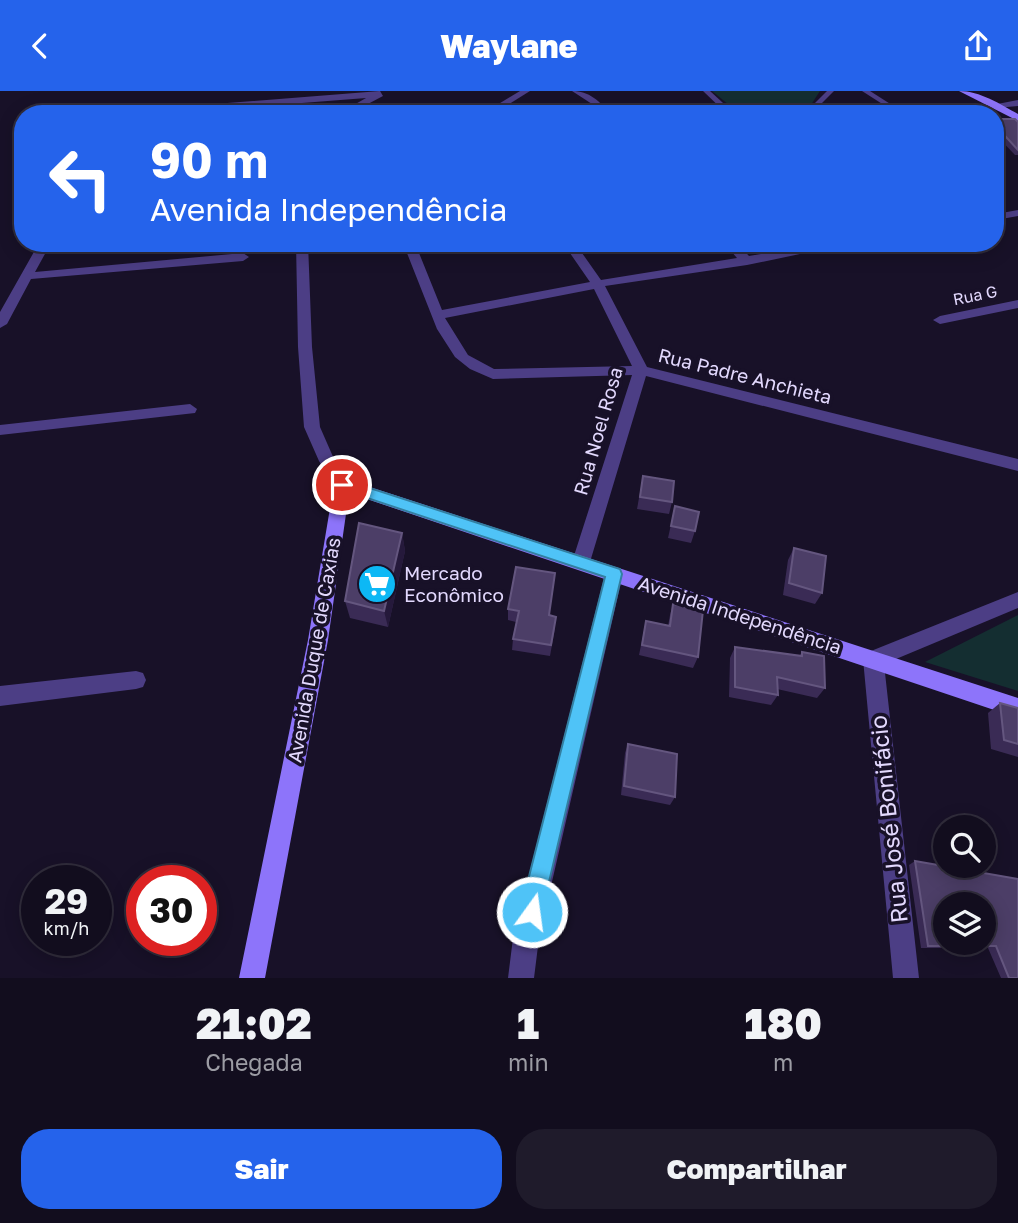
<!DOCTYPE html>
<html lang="pt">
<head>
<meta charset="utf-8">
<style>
  body { margin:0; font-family:"Golos Text",sans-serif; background:#1f1b2b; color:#f1f3f6; height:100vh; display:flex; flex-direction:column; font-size:26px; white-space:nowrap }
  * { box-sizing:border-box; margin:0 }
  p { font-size:23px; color:#9c9ca4 }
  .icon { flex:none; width:38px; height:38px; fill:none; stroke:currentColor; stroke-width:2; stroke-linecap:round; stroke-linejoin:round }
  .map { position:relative; height:887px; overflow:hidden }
  .side { display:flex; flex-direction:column; background:#120d1e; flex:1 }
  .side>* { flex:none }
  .guide { position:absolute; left:14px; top:14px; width:990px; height:147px; border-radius:28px; box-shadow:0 4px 18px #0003,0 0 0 2px #312d3c; background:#2563eb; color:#fff; overflow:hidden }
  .controls { position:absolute; left:933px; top:724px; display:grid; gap:14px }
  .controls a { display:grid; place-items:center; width:63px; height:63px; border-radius:50%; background:#120d1e; box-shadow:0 4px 18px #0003,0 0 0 2px #312d3c; font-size:35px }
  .speed { position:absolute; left:21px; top:774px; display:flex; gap:14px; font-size:35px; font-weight:700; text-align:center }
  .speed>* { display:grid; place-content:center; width:91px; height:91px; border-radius:50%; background:#120d1e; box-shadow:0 4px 18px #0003,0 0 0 2px #312d3c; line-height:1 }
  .speed small { font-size:18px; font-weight:400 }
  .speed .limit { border:10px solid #d22; background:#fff; color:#111 }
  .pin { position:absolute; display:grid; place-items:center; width:60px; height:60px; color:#fff; margin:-30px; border:4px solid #fff; border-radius:50%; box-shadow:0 2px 7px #0007 }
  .me { position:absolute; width:77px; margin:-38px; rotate:14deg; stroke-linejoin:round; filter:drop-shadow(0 0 5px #0008) }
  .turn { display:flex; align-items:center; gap:24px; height:147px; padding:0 21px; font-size:32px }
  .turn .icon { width:91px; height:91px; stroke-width:2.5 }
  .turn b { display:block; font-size:49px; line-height:60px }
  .eta { display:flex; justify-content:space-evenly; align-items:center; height:119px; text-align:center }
  .eta b { font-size:42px; font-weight:800; line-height:49px }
  .button { display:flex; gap:14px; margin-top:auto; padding:14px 21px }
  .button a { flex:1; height:80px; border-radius:28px; background:#2563eb; color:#fff; font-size:28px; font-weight:800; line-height:80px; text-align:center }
  .button a+a { background:#1f1b2b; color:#f1f3f6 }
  header { display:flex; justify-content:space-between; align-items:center; height:91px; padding:0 21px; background:#2563eb; color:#fff; font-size:32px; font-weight:800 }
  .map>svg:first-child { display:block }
  .green { fill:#142e31 }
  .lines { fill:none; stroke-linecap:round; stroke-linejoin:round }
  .lane { fill:#4c3e85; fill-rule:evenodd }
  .street { fill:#4c3e85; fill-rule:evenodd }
  .secondary { fill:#8d74fa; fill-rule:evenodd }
  .wall { fill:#3a2b55 }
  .shaded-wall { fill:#25193b }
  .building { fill:#4c3e67; stroke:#64567f; stroke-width:2; fill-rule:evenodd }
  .route { fill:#4fc3f7; stroke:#337fa1; stroke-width:2 }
  .labels { text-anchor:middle; stroke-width:7; stroke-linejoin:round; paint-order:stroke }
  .far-street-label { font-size:16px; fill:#e3d9fe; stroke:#181128 }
  .street-label { font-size:19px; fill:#e3d9fe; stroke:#181128 }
  .poi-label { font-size:19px; fill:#e3d9fe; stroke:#181128; text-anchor:start }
  .near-street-label { font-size:23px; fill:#e3d9fe; stroke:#181128 }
</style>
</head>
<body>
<header><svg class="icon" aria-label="back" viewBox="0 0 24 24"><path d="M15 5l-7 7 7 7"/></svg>Waylane<svg class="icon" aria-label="share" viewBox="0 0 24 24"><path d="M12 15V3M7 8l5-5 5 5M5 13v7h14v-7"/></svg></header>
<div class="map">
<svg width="1018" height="887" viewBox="0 0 1018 887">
  <rect width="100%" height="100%" fill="#181128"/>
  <g class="green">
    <polygon points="712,0 820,0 807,20 740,23"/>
    <polygon points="1018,524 1018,600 925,571"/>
  </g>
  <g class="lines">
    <g class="lane">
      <polygon points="703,0 710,0 735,23 727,23"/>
      <polygon points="827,0 834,0 811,23 804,23"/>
      <polygon points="862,0 870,0 906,23 898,23"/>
    </g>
    <g class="street">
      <polygon points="380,0 383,5 349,23 338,23 366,7 163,23 202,14"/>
      <polygon points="520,0 530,0 493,23 482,23"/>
      <path d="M572 0C589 0 600 10 610 23H601L592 13Z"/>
      <polygon points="1018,9 1018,15 996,17 992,14"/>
      <polygon points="1018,119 1018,125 996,129 996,123"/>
      <polygon points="39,152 51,152 35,181 243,162 249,166 243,170 31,188 7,233 0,237 0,221"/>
      <polygon points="296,152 308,152 312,256 320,336 334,368 350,393 342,399 336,397 319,370 304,336 298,256"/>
      <path d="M403 152H415L442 219 590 191 563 152H575L601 189 737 167 724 152H737L749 165 824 152H853L747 174 605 195 647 276 1018 368V380L646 285 590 471 587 476 581 478 575 476 572 471 632 284 493 288 470 278 455 266 437 238ZM594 198 632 275 494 278 468 264 445 227Z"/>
      <polygon points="1018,209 1018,217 940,233 933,229 940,225"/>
      <polygon points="190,313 197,318 195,322 0,344 0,334"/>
      <polygon points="614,476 620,478 623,483 539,847 534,887 508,887 513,847 605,483 608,478"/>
      <polygon points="1018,501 1018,517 884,573 919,887 893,887 863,568 866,562"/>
      <polygon points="136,580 143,582 146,589 143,596 136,598 0,615 0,595"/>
    </g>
    <g class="secondary">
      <path d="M959 0C980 0 1000 13 1018 23V30Z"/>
      <polygon points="342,387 1018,607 1018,627 349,402 328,549 265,887 239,887 308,549 334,393"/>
    </g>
  </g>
  <g class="wall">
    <polygon points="996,28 1018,31 1018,64 1015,64 996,44"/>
    <polygon points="643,385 672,411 669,423 637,418"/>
    <polygon points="675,415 695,440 691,452 668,447"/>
    <polygon points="402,442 405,460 388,536 350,527 345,510"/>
    <polygon points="794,457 822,502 815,513 783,504 788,469"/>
    <polygon points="555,482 549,525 555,537 550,565 512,559 513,548 516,531 508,529 508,518"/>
    <polygon points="673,513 698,566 693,577 639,564 646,530 668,535 670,524"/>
    <polygon points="735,556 799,565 802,561 825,597 817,607 777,598 778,604 771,614 729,606 730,567"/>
    <polygon points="1000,612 1018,617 1018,666 991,658 988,622"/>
    <polygon points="628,653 675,706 670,714 621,704 625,662"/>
    <polygon points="915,770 1018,788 1018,887 1001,887 988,857 921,857 909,774"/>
  </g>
  <polygon class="shaded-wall" points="402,442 405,460 388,536 384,520"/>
  <g class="building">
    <polygon points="996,28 1015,28 1018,31 1018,59 996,35"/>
    <polygon points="643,385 674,390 672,411 640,406"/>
    <polygon points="675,415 699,421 695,440 671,435"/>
    <polygon points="359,432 402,442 384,520 345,510"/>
    <polygon points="794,457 826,465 822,502 789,492"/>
    <polygon points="516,476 555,482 549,524 556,526 551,554 513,548 519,520 508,518"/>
    <polygon points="673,513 703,519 698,566 642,554 646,530 670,535"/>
    <polygon points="735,556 802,565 802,561 824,565 825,597 777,586 778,604 735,596"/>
    <polygon points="1000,612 1018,617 1018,653 1004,649"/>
    <polygon points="628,653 677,663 675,706 624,695"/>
    <path d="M915 770 1018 788V887H1009L996 855H928ZM945 814H984V852H945Z"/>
  </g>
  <polygon class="route" points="342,388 620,478 622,483 540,829 532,833 524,829 520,821 605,486 337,397 335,394"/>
  <defs>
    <symbol id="supermarket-disc" viewBox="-11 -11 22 22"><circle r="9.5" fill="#0db8f5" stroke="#181128"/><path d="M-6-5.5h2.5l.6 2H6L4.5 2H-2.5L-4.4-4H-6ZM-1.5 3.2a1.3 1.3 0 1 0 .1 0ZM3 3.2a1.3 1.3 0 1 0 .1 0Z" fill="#fff"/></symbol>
  </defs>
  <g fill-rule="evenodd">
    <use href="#supermarket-disc" x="355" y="471" width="44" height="44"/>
  </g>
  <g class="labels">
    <g class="far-street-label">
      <text transform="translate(975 204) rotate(-11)" y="6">Rua G</text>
    </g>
    <g class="street-label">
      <text transform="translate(745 285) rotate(14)" y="7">Rua Padre Anchieta</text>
      <text transform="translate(598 340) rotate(-74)" y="7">Rua Noel Rosa</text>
      <text transform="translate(740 524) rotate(18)" y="7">Avenida Independência</text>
      <text transform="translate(314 559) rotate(-80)" y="7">Avenida Duque de Caxias</text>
    </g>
    <g class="poi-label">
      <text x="404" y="489">Mercado<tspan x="404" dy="22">Econômico</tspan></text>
    </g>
    <g class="near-street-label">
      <text transform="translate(889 728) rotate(-96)" y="8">Rua José Bonifácio</text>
    </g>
  </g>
</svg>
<div class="controls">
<a><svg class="icon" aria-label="search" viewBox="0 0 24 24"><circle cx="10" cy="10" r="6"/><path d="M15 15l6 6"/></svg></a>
<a><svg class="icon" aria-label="layers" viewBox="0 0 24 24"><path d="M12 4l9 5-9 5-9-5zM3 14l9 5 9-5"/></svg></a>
</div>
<div class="speed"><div>29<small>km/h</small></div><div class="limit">30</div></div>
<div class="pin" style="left:342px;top:394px;background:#d93025"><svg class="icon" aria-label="arrive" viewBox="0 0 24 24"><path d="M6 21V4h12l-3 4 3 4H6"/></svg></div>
<svg class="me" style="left:532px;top:821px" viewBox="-20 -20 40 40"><circle r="17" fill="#4fc3f7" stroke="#fff" stroke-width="3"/><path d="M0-11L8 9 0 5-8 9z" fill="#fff"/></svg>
<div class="guide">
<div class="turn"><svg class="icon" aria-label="left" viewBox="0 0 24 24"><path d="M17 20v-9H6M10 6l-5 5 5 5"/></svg><div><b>90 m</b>Avenida Independência</div></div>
</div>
</div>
<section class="side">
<div class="eta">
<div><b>21:02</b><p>Chegada</p></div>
<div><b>1</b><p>min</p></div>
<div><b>180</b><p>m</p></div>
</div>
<div class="button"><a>Sair</a><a>Compartilhar</a></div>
</section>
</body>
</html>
